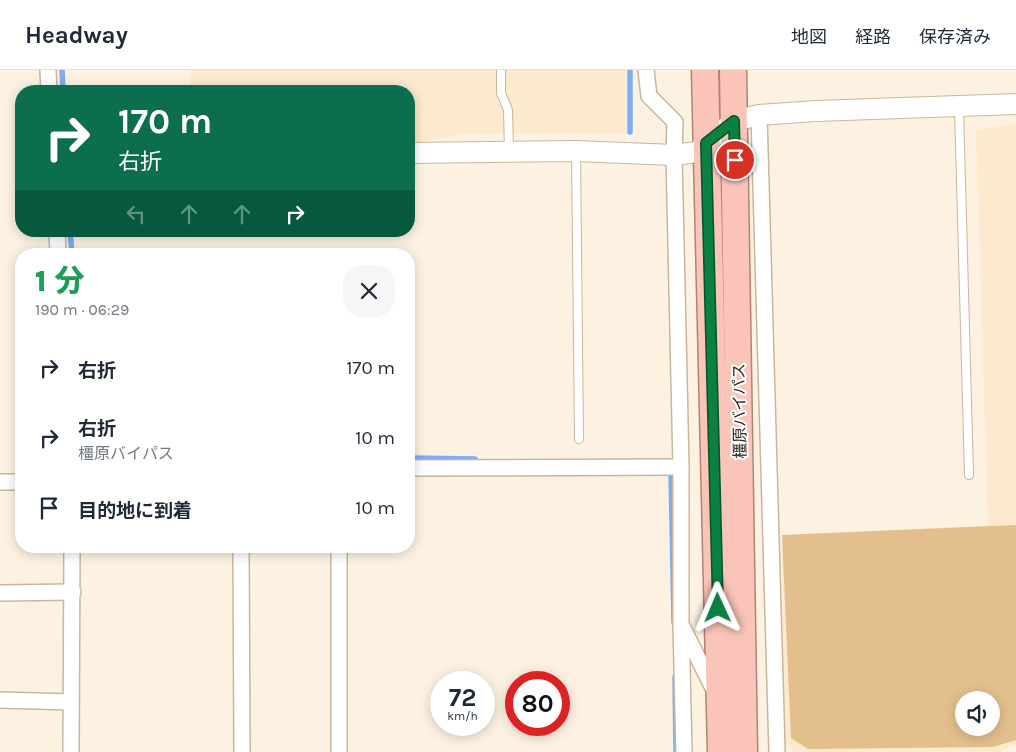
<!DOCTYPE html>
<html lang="ja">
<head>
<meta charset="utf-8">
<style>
  body { margin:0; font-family:Karla,"Noto Sans JP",sans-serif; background:#f6f6f7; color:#1f2937; height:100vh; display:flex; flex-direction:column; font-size:19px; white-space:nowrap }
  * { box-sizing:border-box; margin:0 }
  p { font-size:16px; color:#747a83 }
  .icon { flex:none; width:28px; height:28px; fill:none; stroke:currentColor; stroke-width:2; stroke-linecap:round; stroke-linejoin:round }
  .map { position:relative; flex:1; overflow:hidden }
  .side { position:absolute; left:15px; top:178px; width:400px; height:305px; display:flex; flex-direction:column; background:#fff; border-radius:20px; box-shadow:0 2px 12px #0003 }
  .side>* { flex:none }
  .banner { position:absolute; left:15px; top:15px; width:400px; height:152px; border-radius:20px; box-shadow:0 2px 12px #0003; background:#0b6e4f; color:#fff; overflow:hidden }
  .fabs { position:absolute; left:955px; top:621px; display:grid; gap:10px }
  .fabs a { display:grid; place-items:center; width:45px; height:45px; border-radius:50%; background:#fff; box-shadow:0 2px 12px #0003; font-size:25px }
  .speed { position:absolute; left:430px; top:601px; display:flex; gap:10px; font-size:25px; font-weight:700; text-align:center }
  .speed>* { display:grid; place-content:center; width:65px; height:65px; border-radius:50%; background:#fff; box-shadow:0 2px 12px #0003; line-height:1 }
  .speed small { font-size:12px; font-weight:400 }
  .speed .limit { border:8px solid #d22; background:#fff; color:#111 }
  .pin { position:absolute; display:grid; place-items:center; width:42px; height:42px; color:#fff; margin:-21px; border:2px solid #fff; border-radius:50%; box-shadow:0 1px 5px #0007 }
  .me { position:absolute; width:55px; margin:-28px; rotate:359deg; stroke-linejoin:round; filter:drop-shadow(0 0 4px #0008) }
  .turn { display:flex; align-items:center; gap:18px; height:105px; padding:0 20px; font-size:22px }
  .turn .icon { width:65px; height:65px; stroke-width:2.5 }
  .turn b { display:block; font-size:35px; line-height:42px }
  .lanes { display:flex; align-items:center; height:48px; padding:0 20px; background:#0003; justify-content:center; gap:25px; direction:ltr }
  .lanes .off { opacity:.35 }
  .round { display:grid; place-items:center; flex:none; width:52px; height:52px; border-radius:20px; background:#f6f6f7 }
  .head { display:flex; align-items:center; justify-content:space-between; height:85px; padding:0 20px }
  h1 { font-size:30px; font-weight:800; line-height:38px; color:#1e9e55 }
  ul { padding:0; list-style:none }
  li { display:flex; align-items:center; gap:15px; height:70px; padding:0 20px }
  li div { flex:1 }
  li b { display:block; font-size:19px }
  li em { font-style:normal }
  header { display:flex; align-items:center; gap:30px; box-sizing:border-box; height:70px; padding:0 25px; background:#fff; border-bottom:1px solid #e0e1e3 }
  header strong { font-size:24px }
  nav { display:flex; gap:28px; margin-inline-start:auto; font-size:18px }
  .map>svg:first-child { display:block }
  .built { fill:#fce9ce; fill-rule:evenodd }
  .green { fill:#e3bf8d; fill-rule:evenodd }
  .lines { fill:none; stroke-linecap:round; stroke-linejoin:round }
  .stream { stroke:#7cadf5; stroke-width:5.5 }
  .service-casing { stroke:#c9b79d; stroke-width:10 }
  .minor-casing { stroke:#c9b79d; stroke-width:18 }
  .tertiary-casing { stroke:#c9b79d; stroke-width:22 }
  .trunk-casing { stroke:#b18375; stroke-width:29 }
  .service { stroke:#fff; stroke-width:8 }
  .minor { stroke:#fff; stroke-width:15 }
  .tertiary { stroke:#fff; stroke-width:20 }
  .trunk { stroke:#fac4b8; stroke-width:26 }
  .route-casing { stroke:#07532c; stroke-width:12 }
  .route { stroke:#0b8043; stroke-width:9 }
  .labels { text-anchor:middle; stroke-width:4; stroke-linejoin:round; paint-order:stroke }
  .street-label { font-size:16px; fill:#2c251b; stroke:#fff }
</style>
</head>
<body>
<header>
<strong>Headway</strong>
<nav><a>地図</a><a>経路</a><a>保存済み</a></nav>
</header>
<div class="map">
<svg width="1016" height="682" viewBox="0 0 1016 682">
  <rect width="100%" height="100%" fill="#fdf2e2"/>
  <g class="built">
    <polygon points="191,0 625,0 625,63 465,64 409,74 409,21 191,21"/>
    <path d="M1016 54V675H1012L1000 682H795L784 673 782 465 988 455 976 60ZM964 630H991V658H964Z"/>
  </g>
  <path class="green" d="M1016 455V670L993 677 808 679 791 668 782 465ZM964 630H991V658H964Z"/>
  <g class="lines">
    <g class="stream">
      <polyline points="62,0 63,21"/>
      <polyline points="630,0 630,62"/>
      <polyline points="70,161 72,184"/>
      <polyline points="409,388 475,389"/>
      <polyline points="671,402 674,552"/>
      <polyline points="675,607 676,682"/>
    </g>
    <defs>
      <g id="service">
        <polyline points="501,0 501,23 508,40 509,80"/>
        <polyline points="959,38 969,405"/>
        <polyline points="576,81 579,369"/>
      </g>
      <g id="minor">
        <polyline points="48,0 49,21"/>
        <polyline points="646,0 649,26 675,52 674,85 681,397 681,554 684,682"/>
        <polyline points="759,45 777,682"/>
        <polyline points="57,161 58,184"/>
        <polyline points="409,398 681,397"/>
        <polyline points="0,412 21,412"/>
        <polyline points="241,476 242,682"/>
        <polyline points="0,523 73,522"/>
        <polyline points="683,558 714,620"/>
        <polyline points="0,630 71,632"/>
        <polyline points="71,682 72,476"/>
        <polyline points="339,682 339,476"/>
      </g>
      <polyline id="tertiary" points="409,83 576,81 674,85 697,82 706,73 734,51 759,45 816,41 1016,34"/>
      <g id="trunk">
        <polyline points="705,0 721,682"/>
        <polyline points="733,0 744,682"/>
      </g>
    </defs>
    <use href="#service" class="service-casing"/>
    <use href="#minor" class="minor-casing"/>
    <use href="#tertiary" class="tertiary-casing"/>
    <use href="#trunk" class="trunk-casing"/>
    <use href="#service" class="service"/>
    <use href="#minor" class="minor"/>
    <use href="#tertiary" class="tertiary"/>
    <use href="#trunk" class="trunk"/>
  </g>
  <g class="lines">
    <defs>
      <polyline id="route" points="718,538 706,73 734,51 735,90"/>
    </defs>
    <use href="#route" class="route-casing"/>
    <use href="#route" class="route"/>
  </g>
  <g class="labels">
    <g class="street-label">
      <text transform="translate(739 341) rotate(-91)" y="6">橿原バイパス</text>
    </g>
  </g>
</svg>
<div class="fabs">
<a><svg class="icon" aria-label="sound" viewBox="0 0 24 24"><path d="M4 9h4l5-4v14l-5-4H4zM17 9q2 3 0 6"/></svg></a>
</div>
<div class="speed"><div>72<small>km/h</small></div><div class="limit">80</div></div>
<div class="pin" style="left:735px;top:90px;background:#d93025"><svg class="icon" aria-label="arrive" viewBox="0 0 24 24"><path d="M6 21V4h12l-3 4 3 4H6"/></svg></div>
<svg class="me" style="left:718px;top:538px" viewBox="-20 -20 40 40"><path d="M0-17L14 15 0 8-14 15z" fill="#0b8043" stroke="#fff" stroke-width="4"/></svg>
<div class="banner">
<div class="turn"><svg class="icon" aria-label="right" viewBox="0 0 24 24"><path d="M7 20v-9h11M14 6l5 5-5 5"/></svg><div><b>170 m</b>右折</div></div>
<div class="lanes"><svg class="icon off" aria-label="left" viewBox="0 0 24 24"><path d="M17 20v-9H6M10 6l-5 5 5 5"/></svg><svg class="icon off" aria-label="ahead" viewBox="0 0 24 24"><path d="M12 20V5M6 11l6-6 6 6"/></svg><svg class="icon off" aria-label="ahead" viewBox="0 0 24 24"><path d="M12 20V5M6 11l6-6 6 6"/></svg><svg class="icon" aria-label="right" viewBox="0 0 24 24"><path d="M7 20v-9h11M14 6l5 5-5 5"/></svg></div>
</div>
<section class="side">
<div class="head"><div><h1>1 分</h1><p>190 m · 06:29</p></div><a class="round"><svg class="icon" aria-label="close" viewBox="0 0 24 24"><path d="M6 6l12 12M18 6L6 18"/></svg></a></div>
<ul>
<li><svg class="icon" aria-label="right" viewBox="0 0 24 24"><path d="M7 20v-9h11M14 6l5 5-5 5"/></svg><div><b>右折</b></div><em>170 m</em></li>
<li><svg class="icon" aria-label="right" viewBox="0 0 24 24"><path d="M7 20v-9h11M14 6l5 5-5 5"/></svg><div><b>右折</b><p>橿原バイパス</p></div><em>10 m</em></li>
<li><svg class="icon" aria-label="arrive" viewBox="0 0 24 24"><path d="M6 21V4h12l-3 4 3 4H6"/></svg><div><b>目的地に到着</b></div><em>10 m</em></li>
</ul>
</section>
</div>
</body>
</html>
